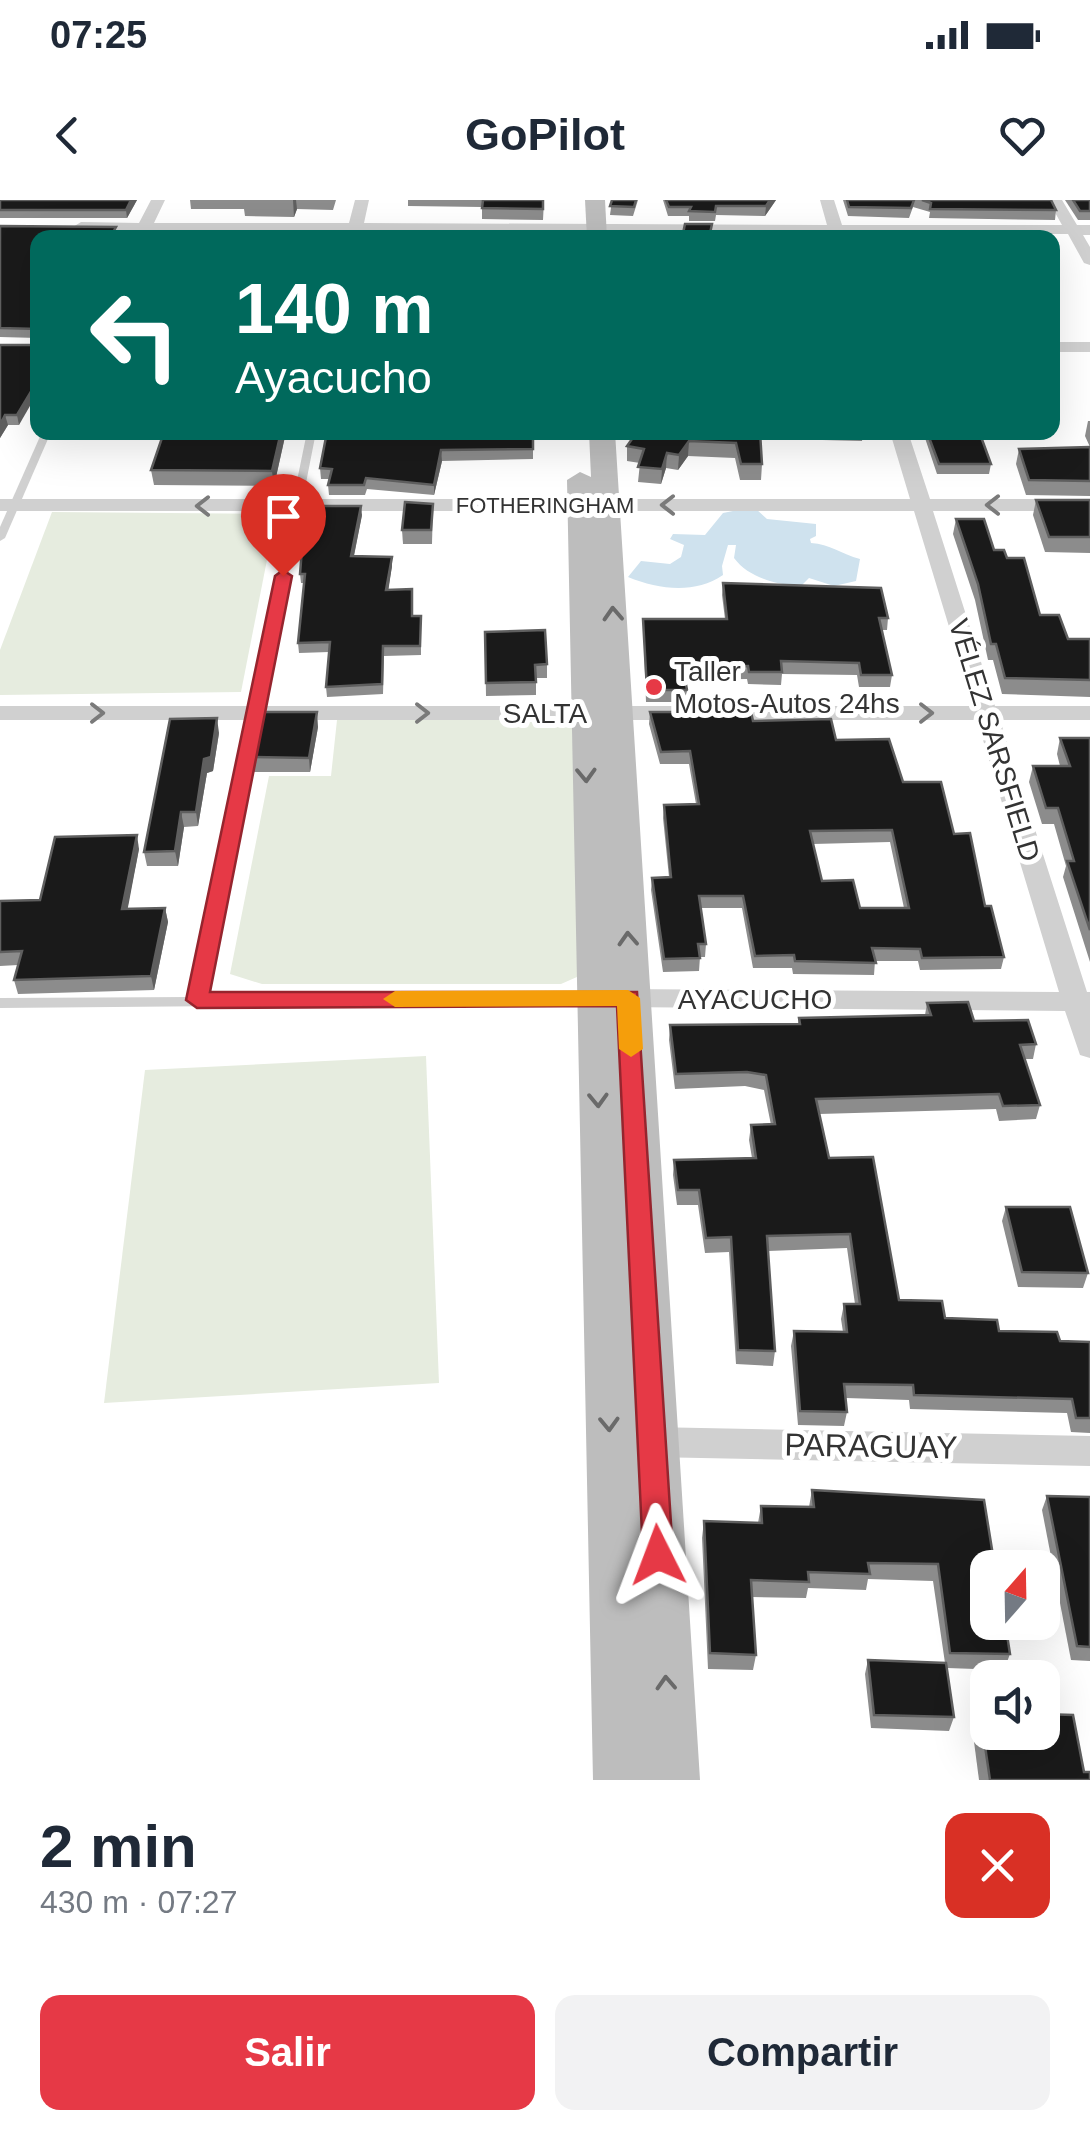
<!DOCTYPE html>
<html lang="es">
<head>
<meta charset="utf-8">
<style>
  body { margin:0; font-family:Arial,sans-serif; background:#f2f2f3; color:#1f2937; height:100vh; display:flex; flex-direction:column; font-size:38px; white-space:nowrap }
  * { box-sizing:border-box; margin:0 }
  p { font-size:32px; color:#747a83 }
  .icon { flex:none; width:55px; height:55px; fill:none; stroke:currentColor; stroke-width:2; stroke-linecap:round; stroke-linejoin:round }
  .map { position:relative; height:1580px; overflow:hidden }
  .side { display:flex; flex-direction:column; background:#fff; flex:1 }
  .side>* { flex:none }
  .banner { position:absolute; left:30px; top:30px; width:1030px; height:210px; border-radius:20px; box-shadow:0 10px 40px #0002; background:#00695c; color:#fff; overflow:hidden }
  .needle { width:65px; rotate:20deg }
  .tools { position:absolute; left:970px; top:1350px; display:grid; gap:20px }
  .tools a { display:grid; place-items:center; width:90px; height:90px; border-radius:20px; background:#fff; box-shadow:0 10px 40px #0002; font-size:50px }
  .pin { position:absolute; display:grid; place-items:center; width:85px; height:85px; color:#fff; margin:-102px -42px; border-radius:50% 50% 50% 0; rotate:-45deg; box-shadow:0 0 10px #0007 }
  .pin .icon { rotate:45deg }
  .me { position:absolute; width:110px; margin:-55px; rotate:357deg; stroke-linejoin:round; filter:drop-shadow(0 0 8px #0008) }
  .turn { display:flex; align-items:center; gap:35px; height:210px; padding:0 40px; font-size:45px }
  .turn .icon { width:130px; height:130px; stroke-width:2.5 }
  .turn b { display:block; font-size:70px; line-height:85px }
  .round { display:grid; place-items:center; flex:none; width:105px; height:105px; border-radius:20px; background:#f2f2f3 }
  .headline { display:flex; align-items:center; justify-content:space-between; height:170px; padding:0 40px }
  h1 { font-size:60px; font-weight:700; line-height:75px }
  .action { display:flex; gap:20px; margin-top:auto; padding:20px 40px }
  .action a { flex:1; height:115px; border-radius:20px; background:#e63946; color:#fff; font-size:40px; font-weight:700; line-height:115px; text-align:center }
  .action a+a { background:#f2f2f3; color:#1f2937 }
  .status { display:flex; justify-content:space-between; align-items:center; height:70px; padding:0 50px; background:#fff; direction:ltr }
  .status svg { height:28px; fill:currentColor }
  header { display:flex; justify-content:space-between; align-items:center; height:130px; padding:0 40px; background:#fff; font-size:45px; font-weight:700 }
  .map>svg:first-child { display:block }
  .green { fill:#e6ecdf }
  .water { fill:#cfe2ee }
  .lines { fill:none; stroke-linecap:round; stroke-linejoin:round }
  .lane { fill:#d0d0d0; fill-rule:evenodd }
  .street { fill:#d0d0d0; fill-rule:evenodd }
  .secondary { fill:#bdbdbd; fill-rule:evenodd }
  .wall { fill:#8c8c8c; fill-rule:evenodd }
  .shaded-wall { fill:#5f5f5f }
  .building { fill:#1a1a1a; stroke:#5f5f5f; stroke-width:2.5; fill-rule:evenodd }
  .oneway { stroke:#7a7a7a }
  .oneway2 { stroke:#6a6a6a }
  .route { fill:#e63946; stroke:#96252e; stroke-width:2.5 }
  .slow { fill:#f59e0b }
  .poi-dot { fill:#e63946; stroke:#fff; stroke-width:4 }
  .labels { text-anchor:middle; stroke-width:10; stroke-linejoin:round; paint-order:stroke }
  .far-street-label { font-size:22px; fill:#333; stroke:#fff }
  .poi-label { font-size:28px; fill:#333; stroke:#fff; text-anchor:start }
  .street-label { font-size:28px; fill:#333; stroke:#fff }
  .near-street-label { font-size:32px; fill:#333; stroke:#fff }
</style>
</head>
<body>
<div class="status"><b>07:25</b><svg viewBox="0 0 49 12"><path d="M0 12V9h3v3zM5 12V6h3v6zM10 12V3h3v9zM15 12V0h3v12zM26 1h20v11H26zM47 4h2v5h-2z"/></svg></div>
<header><svg class="icon" aria-label="back" viewBox="0 0 24 24"><path d="M15 5l-7 7 7 7"/></svg>GoPilot<svg class="icon" aria-label="heart" viewBox="0 0 24 24"><path d="M12 20l-8-8c-3-5 5-10 8-4 3-6 11-1 8 4z"/></svg></header>
<div class="map">
<svg width="1090" height="1580" viewBox="0 0 1090 1580">
  <rect width="100%" height="100%" fill="#fff"/>
  <g class="green">
    <polygon points="329,30 348,38 159,38 161,32"/>
    <polygon points="52,312 276,314 241,492 0,495 0,450"/>
    <polygon points="540,517 572,526 586,773 561,784 262,784 230,774 269,576 331,576 337,520"/>
    <polygon points="426,856 439,1183 104,1203 145,870"/>
  </g>
  <path class="water" d="M748 308 756 309 767 319 816 324V336L810 339 811 343C830 344 841 354 860 359L856 381 834 386 809 378 801 386C777 385 749 378 734 358L736 345H728L722 366 723 375C695 394 660 390 628 377L641 361 670 364 681 357 684 345 670 339 673 334 705 335 723 313Z"/>
  <g class="lines">
    <g class="lane">
      <polygon points="42,232 51,232 5,338 0,341 0,327"/>
      <polygon points="307,232 316,232 205,797 594,793 601,798 594,803 0,808 0,798 191,797"/>
    </g>
    <g class="street">
      <polygon points="151,0 165,0 154,23 349,23 355,0 369,0 364,23 827,25 820,0 834,0 842,25 1062,25 1048,0 1062,0 1077,25 1090,25 1090,35 1083,35 1090,47 1090,65 1084,63 1068,34 845,34 846,38 831,38 830,34 81,32 73,27 81,22 139,23"/>
      <rect x="1052" y="142" width="38" height="10"/>
      <polygon points="890,232 908,232 930,299 1090,299 1090,311 933,311 995,506 1090,506 1090,520 1000,520 1087,792 1090,792 1090,858 1080,855 1065,811 617,807 607,805 603,798 607,791 617,789 1059,792 977,520 0,520 0,506 973,506 914,311 0,311 0,299 910,299"/>
      <polygon points="651,1227 1090,1236 1090,1266 651,1257 639,1253 634,1242 639,1231"/>
    </g>
    <g class="secondary">
      <polygon points="585,0 605,0 607,38 587,38"/>
      <polygon points="589,232 615,232 700,1580 593,1580 567,280 580,272 591,277"/>
    </g>
  </g>
  <g class="wall">
    <polygon points="0,0 137,0 127,18 0,18"/>
    <polygon points="190,0 336,0 333,10 297,9 294,17 245,16 244,9 191,9"/>
    <polygon points="408,0 544,0 543,20 482,19 482,7 408,6"/>
    <polygon points="612,0 638,0 633,16 610,15"/>
    <polygon points="663,0 776,0 765,16 716,15 715,21 689,21 689,16 668,16"/>
    <polygon points="843,0 1051,0 1056,10 1055,20 929,18 930,12 913,7 909,18 848,16"/>
    <polygon points="1065,0 1090,0 1090,20 1078,20"/>
    <polygon points="0,26 118,35 38,38 38,138 0,137"/>
    <polygon points="0,145 36,145 19,225 8,225 0,238"/>
    <polygon points="1088,221 1090,221 1090,296 1026,295 1016,264 1019,249 1090,247 1085,236"/>
    <polygon points="286,232 274,286 154,285 151,270"/>
    <polygon points="533,232 533,259 442,261 434,295 367,289 365,295 329,295 328,285 329,279 321,279 320,268"/>
    <polygon points="760,232 762,264 761,280 740,280 735,258 688,256 678,270 666,268 661,284 638,282 640,263 627,261 627,246"/>
    <polygon points="784,232 863,232 862,241 783,239"/>
    <polygon points="923,232 962,232 991,264 989,274 937,274"/>
    <polygon points="1036,300 1090,300 1090,353 1045,352 1033,315"/>
    <polygon points="433,304 432,344 403,344 402,330"/>
    <polygon points="362,315 354,356 392,357 392,366 388,390 412,416 421,416 421,455 384,456 383,494 327,497 326,487 329,452 299,453 298,443 304,383 301,383 300,374"/>
    <polygon points="956,319 994,350 1007,358 1040,415 1068,439 1090,439 1090,497 1002,494 993,460 988,460 975,400 953,334"/>
    <polygon points="723,383 888,418 887,430 882,430 892,475 890,487 859,487 857,475 782,474 781,485 748,484 747,479 685,480 687,490 686,502 646,502 643,419 725,419 722,395"/>
    <polygon points="485,432 547,464 547,478 536,478 536,495 486,496"/>
    <path d="M650 512 753 521 836 540 903 582 954 634 985 706 1004 757 1001 769 920 770 918 761H875L874 775 793 774 792 768H753L742 708H701L706 744 705 757H700L699 771 663 772 651 690 652 678 669 677 663 618 664 605 696 604 689 564H660L649 524ZM890 642 904 708H860L822 681 813 644Z"/>
    <polygon points="318,527 310,572 254,572 252,557"/>
    <polygon points="219,533 213,571 207,573 198,626 184,627 178,666 147,666 144,652"/>
    <polygon points="1060,538 1090,538 1090,762 1063,677 1066,666 1054,624 1042,624 1029,582 1033,566 1060,566 1057,554"/>
    <polygon points="139,649 127,709 165,708 168,722 154,790 18,794 14,780 18,765 0,766 0,701 40,700"/>
    <polygon points="927,803 1036,844 1033,859 1025,859 1040,905 1036,919 999,921 996,909 819,914 829,958 899,1100 945,1118 999,1131 1060,1141 1090,1142 1090,1233 1071,1232 1067,1213 910,1209 909,1200 846,1198 847,1212 844,1226 798,1225 791,1146 794,1131 843,1132 841,1119 844,1104 855,1104 847,1048 768,1051 775,1151 773,1166 736,1164 729,1052 705,1053 698,1005 677,1005 673,975 674,960 752,958 749,940 751,925 771,925 764,890 745,886 675,889 669,840 670,825 798,824 799,818 925,815"/>
    <polygon points="1006,1007 1088,1073 1083,1088 1018,1087 1002,1021"/>
    <polygon points="812,1290 984,1300 1010,1454 1004,1470 947,1468 954,1517 949,1531 871,1528 865,1474 868,1460 945,1463 933,1381 868,1379 866,1390 808,1388 806,1398 752,1397 756,1455 753,1470 708,1469 702,1338 704,1321 758,1323 761,1306 809,1307"/>
    <polygon points="1047,1296 1090,1297 1090,1461 1071,1460 1042,1310"/>
    <polygon points="980,1512 1084,1572 1090,1580 979,1580 973,1534"/>
  </g>
  <g class="shaded-wall">
    <polygon points="131,0 137,0 127,18 126,10"/>
    <polygon points="293,0 296,0 297,9 294,17"/>
    <polygon points="770,0 776,0 765,16 766,6"/>
    <polygon points="38,180 38,192 19,225 17,215"/>
    <polygon points="5,215 8,225 0,238 0,225"/>
    <polygon points="281,232 286,232 274,286 272,271"/>
    <polygon points="689,241 688,256 678,270 679,255"/>
    <polygon points="441,250 442,261 434,295 434,285"/>
    <polygon points="667,253 666,268 661,284 662,269"/>
    <polygon points="361,306 362,315 352,365 351,356"/>
    <polygon points="392,357 392,366 387,399 386,390"/>
    <polygon points="317,512 318,527 310,572 309,558"/>
    <polygon points="217,518 219,533 213,571 207,573 198,626 196,612 204,559"/>
    <polygon points="181,612 184,627 178,666 175,651"/>
    <polygon points="137,635 139,649 125,723 122,709"/>
    <polygon points="165,708 168,722 154,790 151,776"/>
  </g>
  <g class="building">
    <polygon points="0,0 131,0 126,10 0,10"/>
    <polygon points="483,0 543,0 543,9 482,8"/>
    <polygon points="612,0 636,0 634,7 610,6"/>
    <polygon points="666,0 770,0 766,6 716,6 715,12 689,11 691,7 669,7"/>
    <polygon points="847,0 914,0 911,8 849,7"/>
    <polygon points="922,0 1051,0 1056,10 930,9 931,3"/>
    <polygon points="1073,0 1090,0 1090,11 1080,11"/>
    <polygon points="685,24 712,24 709,38 682,38"/>
    <polygon points="0,26 116,27 111,36 118,36 117,38 38,38 38,129 0,128"/>
    <polygon points="38,144 38,180 17,215 5,215 0,225 0,145 36,145"/>
    <polygon points="164,232 281,232 272,271 151,270"/>
    <polygon points="327,232 533,232 533,249 441,250 434,285 366,278 364,285 328,285 332,269 320,268"/>
    <polygon points="637,232 760,232 762,264 741,264 736,243 689,241 679,255 667,253 662,269 638,267 644,249 627,246"/>
    <polygon points="927,232 980,234 991,264 939,264"/>
    <polygon points="1090,247 1090,281 1029,280 1019,249"/>
    <polygon points="1036,300 1090,300 1090,337 1049,337"/>
    <polygon points="405,302 433,304 431,330 402,330"/>
    <polygon points="323,306 361,306 351,356 392,357 386,390 412,389 412,416 421,416 420,446 383,446 382,484 326,487 330,442 298,443 305,374 300,374 302,349 310,313 321,313"/>
    <polygon points="956,319 984,319 994,350 1004,350 1007,358 1024,358 1040,415 1059,415 1068,439 1090,439 1090,480 1005,478 996,444 991,444 978,384"/>
    <polygon points="723,383 881,388 888,418 879,418 892,475 861,475 859,463 781,461 782,472 749,472 748,466 683,468 687,490 647,490 643,419 727,419"/>
    <polygon points="545,430 547,464 535,465 536,482 486,483 485,432"/>
    <polygon points="262,512 317,512 309,558 252,557"/>
    <path d="M650 512H751L753 521 831 519 836 540 889 539 903 582H941L954 634 970 633 985 706H991L1004 757 922 758 920 749 872 748 876 763 795 761 794 755 755 756 743 696H699L706 744H698L700 758 664 759 652 678 671 677 664 605 699 604 690 551 661 552ZM892 630 909 708H860L853 680 822 681 810 631Z"/>
    <polygon points="217,518 211,557 204,559 196,612 181,612 175,651 144,652 170,519"/>
    <polygon points="1060,538 1090,538 1090,730 1067,661 1074,661 1058,608 1046,608 1033,566 1070,566"/>
    <polygon points="137,635 122,709 165,708 151,776 14,780 22,751 0,752 0,701 40,700 55,637"/>
    <polygon points="968,802 974,821 1028,820 1036,844 1020,845 1040,905 1003,906 999,894 816,899 829,958 873,957 899,1100 942,1101 945,1118 997,1120 999,1131 1057,1132 1060,1141 1090,1142 1090,1218 1076,1218 1072,1199 914,1195 913,1185 844,1184 847,1212 800,1211 794,1131 847,1132 844,1104 860,1104 850,1034 767,1036 775,1151 738,1150 731,1037 706,1038 699,990 678,990 674,960 756,958 751,925 775,924 766,875 747,872 676,874 670,825 800,824 799,818 931,815 927,803"/>
    <polygon points="1006,1007 1070,1007 1088,1073 1022,1072"/>
    <polygon points="812,1290 984,1300 995,1368 988,1368 988,1422 1005,1422 1010,1454 950,1453 938,1364 868,1363 870,1374 808,1372 809,1382 751,1380 756,1455 710,1453 704,1321 762,1323 761,1306 814,1307"/>
    <polygon points="1047,1296 1090,1297 1090,1447 1077,1446"/>
    <polygon points="868,1460 946,1463 954,1517 874,1515"/>
    <polygon points="980,1512 988,1513 988,1532 1042,1532 1042,1514 1073,1515 1084,1572 1090,1572 1090,1580 990,1580"/>
  </g>
  <defs><path id="oneway-chevron" d="M-2-3.5L2.5 0L-2 3.5" fill="none" stroke-width="1.6" stroke-linecap="round" stroke-linejoin="round" transform="scale(2.5)"/></defs>
  <g class="oneway">
    <use href="#oneway-chevron" transform="translate(668 305) rotate(180)"/>
    <use href="#oneway-chevron" transform="translate(993 305) rotate(-180)"/>
    <use href="#oneway-chevron" transform="translate(203 306) rotate(-180)"/>
    <use href="#oneway-chevron" transform="translate(97 513)"/>
    <use href="#oneway-chevron" transform="translate(422 513)"/>
    <use href="#oneway-chevron" transform="translate(926 513)"/>
  </g>
  <g class="oneway2">
    <use href="#oneway-chevron" transform="translate(613 414) rotate(-93)"/>
    <use href="#oneway-chevron" transform="translate(586 575) rotate(88)"/>
    <use href="#oneway-chevron" transform="translate(628 739) rotate(-93)"/>
    <use href="#oneway-chevron" transform="translate(598 900) rotate(88)"/>
    <use href="#oneway-chevron" transform="translate(609 1224) rotate(88)"/>
    <use href="#oneway-chevron" transform="translate(666 1483) rotate(-93)"/>
  </g>
  <polygon class="route" points="283,370 292,376 210,792 637,792 673,1355 669,1365 658,1369 648,1365 643,1355 617,806 197,808 186,800 275,376"/>
  <polygon class="slow" points="628,790 640,798 643,849 631,857 619,849 617,806 395,807 383,799 395,791"/>
  <circle class="poi-dot" cx="654" cy="487" r="10"/>
  <g class="labels">
    <g class="far-street-label">
      <text x="545" y="313">FOTHERINGHAM</text>
    </g>
    <g class="poi-label">
      <text x="674" y="481">Taller<tspan x="674" dy="32">Motos-Autos 24hs</tspan></text>
    </g>
    <g class="street-label">
      <text x="545" y="523">SALTA</text>
      <text transform="translate(995 540) rotate(73)" y="10">VÉLEZ SARSFIELD</text>
      <text x="755" y="809">AYACUCHO</text>
    </g>
    <g class="near-street-label">
      <text transform="translate(871 1246) rotate(1)" y="11">PARAGUAY</text>
    </g>
  </g>
</svg>
<div class="tools">
<a><svg class="needle" viewBox="-14 -14 28 28"><path d="M0-13l5 13h-10z" fill="#e53935"/><path d="M0 13l5-13h-10z" fill="#747a83"/></svg></a>
<a><svg class="icon" aria-label="sound" viewBox="0 0 24 24"><path d="M4 9h4l5-4v14l-5-4H4zM17 9q2 3 0 6"/></svg></a>
</div>
<div class="pin" style="left:283px;top:376px;background:#d93025"><svg class="icon" aria-label="arrive" viewBox="0 0 24 24"><path d="M6 21V4h12l-3 4 3 4H6"/></svg></div>
<svg class="me" style="left:658px;top:1355px" viewBox="-20 -20 40 40"><path d="M0-17L14 15 0 8-14 15z" fill="#e63946" stroke="#fff" stroke-width="4"/></svg>
<div class="banner">
<div class="turn"><svg class="icon" aria-label="left" viewBox="0 0 24 24"><path d="M17 20v-9H6M10 6l-5 5 5 5"/></svg><div><b>140 m</b>Ayacucho</div></div>
</div>
</div>
<section class="side">
<div class="headline"><div><h1>2 min</h1><p>430 m · 07:27</p></div><a class="round" style="background:#d93025;color:#fff"><svg class="icon" aria-label="close" viewBox="0 0 24 24"><path d="M6 6l12 12M18 6L6 18"/></svg></a></div>
<div class="action"><a>Salir</a><a>Compartir</a></div>
</section>
</body>
</html>
